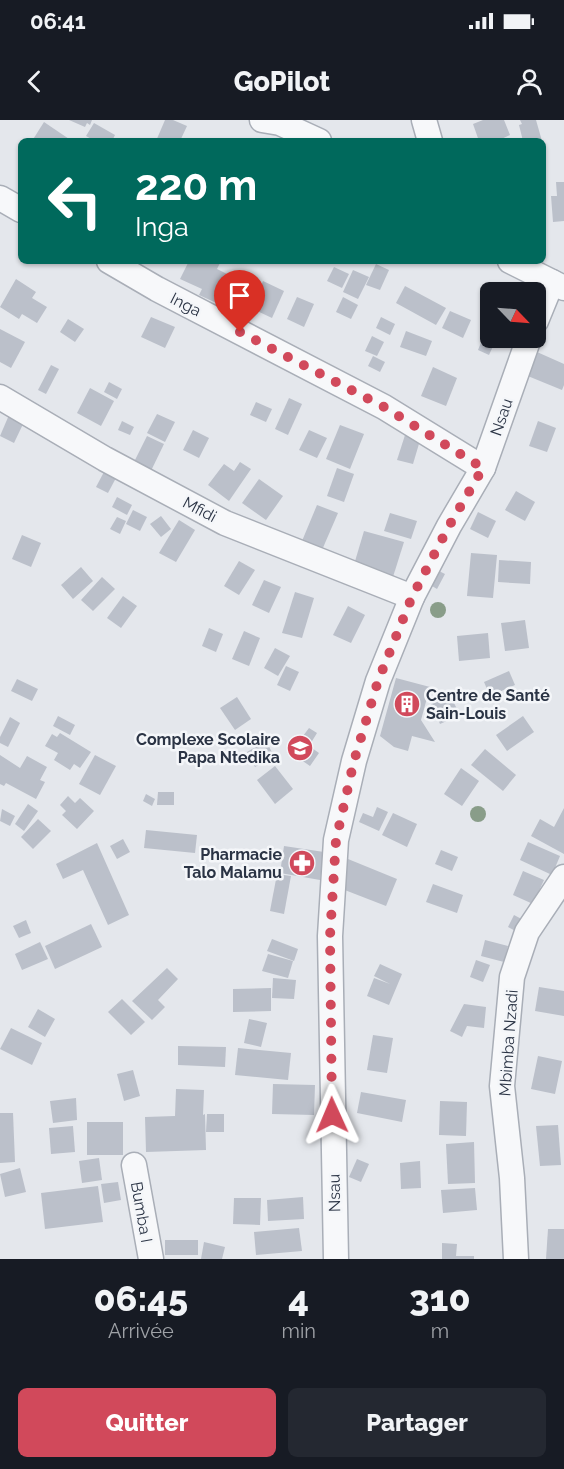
<!DOCTYPE html>
<html lang="fr">
<head>
<meta charset="utf-8">
<style>
  body { margin:0; font-family:Raleway,sans-serif; background:#242831; color:#f1f3f6; height:100vh; display:flex; flex-direction:column; font-size:22px; white-space:nowrap }
  * { box-sizing:border-box; margin:0 }
  p { font-size:20px; color:#9ea1a6 }
  .icon { flex:none; width:33px; height:33px; fill:none; stroke:currentColor; stroke-width:2; stroke-linecap:round; stroke-linejoin:round }
  .map { position:relative; height:1139px; overflow:hidden }
  .details { display:flex; flex-direction:column; background:#171b24; flex:1 }
  .details>* { flex:none }
  .top-card { position:absolute; left:18px; top:18px; width:528px; height:126px; border-radius:9px; box-shadow:0 2px 4px #0004; background:#00695c; color:#fff; overflow:hidden }
  .needle { width:39px; rotate:115deg }
  .tools { position:absolute; left:480px; top:162px; display:grid; gap:12px }
  .tools a { display:grid; place-items:center; width:66px; height:66px; border-radius:9px; background:#171b24; box-shadow:0 2px 4px #0004; font-size:30px }
  .pin { position:absolute; display:grid; place-items:center; width:51px; height:51px; color:#fff; margin:-62px -26px; border-radius:50% 50% 50% 0; rotate:-45deg; box-shadow:0 0 6px #0007 }
  .pin .icon { rotate:45deg }
  .me { position:absolute; width:66px; margin:-33px; rotate:359deg; stroke-linejoin:round; filter:drop-shadow(0 0 4px #0008) }
  .turn { display:flex; align-items:center; gap:21px; height:126px; padding:0 18px; font-size:27px }
  .turn .icon { width:78px; height:78px; stroke-width:2.5 }
  .turn b { display:block; font-size:42px; line-height:51px }
  .eta { display:flex; justify-content:space-evenly; align-items:center; height:102px; text-align:center }
  .eta b { font-size:36px; font-weight:800; line-height:42px }
  .action { display:flex; gap:12px; margin-top:auto; padding:12px 18px }
  .action a { flex:1; height:69px; border-radius:9px; background:#d1495b; color:#fff; font-size:24px; font-weight:800; line-height:69px; text-align:center }
  .action a+a { background:#242831; color:#f1f3f6 }
  .status { display:flex; justify-content:space-between; align-items:center; height:42px; padding:0 30px; background:#171b24; direction:ltr }
  .status svg { height:16px; fill:currentColor }
  header { display:flex; justify-content:space-between; align-items:center; height:78px; padding:0 18px; background:#171b24; font-size:27px; font-weight:800 }
  .map>svg:first-child { display:block }
  .building { fill:#bbc0ca }
  .lines { fill:none; stroke-linecap:round; stroke-linejoin:round }
  .minor-casing { stroke:#a9aeb7; stroke-width:27 }
  .minor { stroke:#f7f8fa; stroke-width:24 }
  .tree { fill:#899d89 }
  .route { stroke:#d1495b; stroke-width:10; stroke-dasharray:0 18 }
  .labels { text-anchor:middle; stroke-width:5; stroke-linejoin:round; paint-order:stroke }
  .street-label { font-size:16px; fill:#2b3445; stroke:#f4f6f9 }
  .poi-label { font-size:16px; font-weight:bold; fill:#2b3445; stroke:#f4f6f9; text-anchor:end }
</style>
</head>
<body>
<div class="status"><b>06:41</b><svg viewBox="0 0 49 12"><path d="M0 12V9h3v3zM5 12V6h3v6zM10 12V3h3v9zM15 12V0h3v12zM26 1h20v11H26zM47 4h2v5h-2z"/></svg></div>
<header><svg class="icon" aria-label="back" viewBox="0 0 24 24"><path d="M15 5l-7 7 7 7"/></svg>GoPilot<svg class="icon" aria-label="person" viewBox="0 0 24 24"><circle cx="12" cy="8" r="4"/><path d="M4 21q1-7 8-7t8 7"/></svg></header>
<div class="map">
<svg width="564" height="1139" viewBox="0 0 564 1139">
  <rect width="100%" height="100%" fill="#e4e7ec"/>
  <g class="building">
    <polygon points="69,0 92,0 90,5 87,3 85,7"/>
    <polygon points="165,0 173,0 187,6 180,21 156,21"/>
    <polygon points="483,0 504,0 510,15 497,21 479,21 473,4"/>
    <polygon points="520,0 536,0 542,21 523,21 519,5 522,4"/>
    <polygon points="44,2 72,21 32,21"/>
    <polygon points="94,3 115,15 112,21 95,21 86,16"/>
    <polygon points="556,62 564,62 564,101 553,102 551,76 557,76"/>
    <polygon points="189,141 221,141 217,149 249,165 236,192 199,175 202,169 180,159"/>
    <polygon points="376,144 389,150 380,170 366,165"/>
    <polygon points="334,147 349,154 342,168 327,161"/>
    <polygon points="353,150 369,157 358,179 343,172"/>
    <polygon points="16,159 36,172 32,178 47,187 37,203 22,194 19,199 0,187"/>
    <polygon points="263,161 284,171 272,198 251,188"/>
    <polygon points="405,166 446,188 436,205 396,183"/>
    <polygon points="297,177 314,184 304,207 287,199"/>
    <polygon points="343,177 358,185 351,199 336,192"/>
    <polygon points="450,191 471,200 463,218 442,208"/>
    <polygon points="151,197 175,207 165,228 141,217"/>
    <polygon points="381,197 395,204 390,215 376,208"/>
    <polygon points="68,199 84,209 75,222 60,212"/>
    <polygon points="0,209 25,222 11,248 0,242"/>
    <polygon points="406,211 432,221 426,236 400,227"/>
    <polygon points="484,215 496,220 489,235 478,230"/>
    <polygon points="372,216 384,222 377,236 365,231"/>
    <polygon points="528,228 564,244 564,265 562,270 518,252"/>
    <polygon points="373,236 385,242 380,252 368,246"/>
    <polygon points="51,245 59,249 46,274 38,270"/>
    <polygon points="433,247 457,258 446,286 421,276"/>
    <polygon points="109,262 122,269 117,279 104,272"/>
    <polygon points="90,268 114,281 101,306 77,293"/>
    <polygon points="289,278 302,284 288,315 275,309"/>
    <polygon points="256,282 272,289 266,302 250,295"/>
    <polygon points="157,294 175,302 165,322 147,313"/>
    <polygon points="9,295 24,302 14,323 0,316"/>
    <polygon points="122,301 134,307 130,315 118,310"/>
    <polygon points="538,301 556,308 547,332 529,326"/>
    <polygon points="340,305 364,314 350,349 326,339"/>
    <polygon points="193,310 209,318 199,338 183,330"/>
    <polygon points="309,310 327,318 317,338 299,330"/>
    <polygon points="406,312 421,317 413,344 397,340"/>
    <polygon points="147,316 164,324 148,357 131,348"/>
    <polygon points="240,342 251,349 229,381 208,365 224,344 234,351"/>
    <polygon points="337,348 354,354 344,382 327,376"/>
    <polygon points="105,350 117,356 108,373 96,367"/>
    <polygon points="259,359 283,376 266,400 242,383"/>
    <polygon points="516,371 535,382 525,401 505,390"/>
    <polygon points="117,377 132,385 127,395 112,387"/>
    <polygon points="317,385 338,393 322,430 302,421"/>
    <polygon points="133,390 147,397 140,411 126,404"/>
    <polygon points="478,392 496,401 488,418 470,409"/>
    <polygon points="390,393 417,401 411,419 384,411"/>
    <polygon points="161,396 171,409 161,417 150,404"/>
    <polygon points="117,397 126,401 120,414 110,409"/>
    <polygon points="179,400 195,410 176,442 159,433"/>
    <polygon points="364,411 404,422 392,460 353,448"/>
    <polygon points="22,415 41,423 31,447 12,439"/>
    <polygon points="471,433 497,435 493,478 467,476"/>
    <polygon points="499,440 531,442 530,464 498,462"/>
    <polygon points="239,441 255,450 239,475 224,466"/>
    <polygon points="81,447 93,461 73,479 61,465"/>
    <polygon points="435,449 445,454 437,469 427,463"/>
    <polygon points="102,457 115,469 93,491 81,480"/>
    <polygon points="264,460 281,467 269,493 252,485"/>
    <polygon points="295,472 314,478 302,518 282,513"/>
    <polygon points="123,476 137,486 121,508 107,498"/>
    <polygon points="348,486 365,495 351,523 333,515"/>
    <polygon points="525,500 529,528 505,531 501,503"/>
    <polygon points="209,508 223,514 216,532 202,526"/>
    <polygon points="244,511 260,518 249,546 232,539"/>
    <polygon points="488,513 490,538 459,541 457,516"/>
    <polygon points="275,528 290,536 278,556 264,548"/>
    <polygon points="286,546 299,552 290,571 277,565"/>
    <polygon points="509,551 515,565 490,576 484,562"/>
    <polygon points="396,558 430,567 421,600 435,622 412,616 408,631 394,627 380,616"/>
    <polygon points="17,559 38,569 32,581 11,571"/>
    <polygon points="450,575 460,595 440,604 431,584"/>
    <polygon points="237,577 251,599 235,610 220,588"/>
    <polygon points="58,596 75,605 70,615 53,606"/>
    <polygon points="523,596 534,612 507,631 496,615"/>
    <polygon points="10,597 20,603 8,627 0,623 0,617"/>
    <polygon points="309,608 317,613 309,626 319,633 310,646 288,631 296,618 300,620"/>
    <polygon points="60,613 91,632 80,648 74,644 70,650 54,640 58,633 45,626 52,614 57,617"/>
    <polygon points="266,621 274,636 255,647 247,632"/>
    <polygon points="485,629 516,655 503,671 471,645"/>
    <polygon points="0,635 20,648 27,636 47,647 40,660 45,662 36,679 6,663 4,666 0,664"/>
    <polygon points="95,635 116,646 100,675 79,664"/>
    <polygon points="275,646 293,669 275,684 257,660"/>
    <polygon points="461,648 479,661 462,686 444,674"/>
    <polygon points="158,672 174,672 174,685 157,685"/>
    <polygon points="146,674 155,679 152,686 143,681"/>
    <polygon points="68,676 75,683 80,678 94,691 77,709 62,695 66,691 60,685"/>
    <polygon points="28,684 38,691 24,711 15,704"/>
    <polygon points="377,687 388,692 379,711 359,702 363,693 373,697"/>
    <polygon points="564,688 564,734 531,716 540,699 554,707"/>
    <polygon points="2,689 15,696 10,706 0,701"/>
    <polygon points="393,693 417,704 407,727 382,715"/>
    <polygon points="38,699 51,711 33,729 21,717"/>
    <polygon points="146,710 197,715 195,733 144,728"/>
    <polygon points="123,719 130,732 117,739 110,726"/>
    <polygon points="528,722 560,736 552,755 520,740"/>
    <polygon points="97,723 129,795 108,805 83,750 63,759 56,744"/>
    <polygon points="284,726 324,732 320,760 280,753"/>
    <polygon points="441,730 458,737 452,751 435,744"/>
    <polygon points="348,739 397,759 386,786 337,767"/>
    <polygon points="523,751 544,760 533,784 513,775"/>
    <polygon points="277,754 291,756 284,794 270,791"/>
    <polygon points="433,764 463,775 457,793 426,782"/>
    <polygon points="514,795 529,803 523,815 508,807"/>
    <polygon points="26,800 31,813 19,818 13,806"/>
    <polygon points="91,804 102,827 55,849 45,826"/>
    <polygon points="272,819 298,829 294,841 267,831"/>
    <polygon points="485,820 508,826 504,842 481,836"/>
    <polygon points="40,822 48,839 22,850 15,834"/>
    <polygon points="268,834 293,841 288,858 262,851"/>
    <polygon points="476,840 490,845 483,862 470,857"/>
    <polygon points="380,844 402,854 389,885 367,876 374,858 390,864 374,856"/>
    <polygon points="167,848 178,859 158,880 165,887 152,900 132,881"/>
    <polygon points="273,858 296,860 294,879 272,878"/>
    <polygon points="539,867 564,871 564,896 535,891"/>
    <polygon points="271,868 271,891 233,892 233,869"/>
    <polygon points="122,879 145,902 131,915 108,892"/>
    <polygon points="464,884 486,887 484,908 467,906 462,917 450,911"/>
    <polygon points="38,889 55,899 45,917 28,907"/>
    <polygon points="249,899 267,903 261,927 244,923"/>
    <polygon points="11,908 42,923 32,945 0,929"/>
    <polygon points="373,915 393,918 387,953 367,950"/>
    <polygon points="178,926 226,927 225,947 178,945"/>
    <polygon points="238,928 291,933 288,960 235,955"/>
    <polygon points="538,936 562,941 555,974 531,969"/>
    <polygon points="133,950 140,976 124,981 117,954"/>
    <polygon points="273,964 315,965 314,995 272,994"/>
    <polygon points="176,969 204,970 203,995 205,994 206,1030 146,1032 145,997 175,996"/>
    <polygon points="361,972 406,980 402,1002 357,993"/>
    <polygon points="76,978 77,1000 53,1003 50,981"/>
    <polygon points="440,981 467,982 466,1016 439,1015"/>
    <polygon points="0,993 13,993 15,1042 0,1043"/>
    <polygon points="207,994 224,994 224,1012 206,1012"/>
    <rect x="87" y="1002" width="36" height="33"/>
    <polygon points="558,1005 561,1045 540,1046 536,1006"/>
    <polygon points="73,1006 75,1032 51,1034 49,1008"/>
    <polygon points="474,1022 475,1063 448,1064 446,1024"/>
    <polygon points="99,1038 102,1060 82,1063 79,1041"/>
    <polygon points="357,1039 369,1044 361,1062 349,1057"/>
    <polygon points="420,1041 421,1068 401,1069 400,1043"/>
    <polygon points="20,1048 26,1072 5,1077 0,1054"/>
    <polygon points="118,1062 121,1080 104,1083 101,1064"/>
    <polygon points="98,1066 103,1102 45,1109 41,1073"/>
    <polygon points="475,1068 477,1090 443,1093 441,1070"/>
    <polygon points="303,1077 304,1099 268,1101 267,1080"/>
    <polygon points="234,1078 261,1078 260,1105 233,1104"/>
    <polygon points="299,1108 302,1131 256,1135 254,1112"/>
    <polygon points="548,1109 564,1109 564,1139 546,1139"/>
    <rect x="165" y="1120" width="33" height="15"/>
    <polygon points="204,1122 225,1127 222,1139 201,1139"/>
    <polygon points="442,1123 457,1124 456,1136 474,1136 474,1139 442,1139"/>
  </g>
  <g class="lines">
    <defs>
      <g id="minor">
        <polyline points="262,0 280,3 319,21"/>
        <polyline points="424,0 430,21"/>
        <polyline points="0,78 21,90"/>
        <polyline points="109,141 157,169 384,287 483,348"/>
        <polyline points="510,141 564,168"/>
        <polyline points="536,201 552,162"/>
        <polyline points="0,277 105,339 225,403 412,477"/>
        <polyline points="134,1045 151,1139"/>
        <polyline points="336,1139 330,816 336,720 354,641 378,561 412,477 449,406 483,348 529,218"/>
        <polyline points="516,1139 512,1058 502,966 512,857 527,812 564,757"/>
      </g>
    </defs>
    <use href="#minor" class="minor-casing"/>
    <use href="#minor" class="minor"/>
  </g>
  <g class="tree">
    <circle cx="438" cy="490" r="8"/>
    <circle cx="478" cy="694" r="8"/>
  </g>
  <g class="lines">
    <polyline class="route" points="240,212 384,287 483,348 449,406 412,477 378,561 354,641 336,720 330,816 332,995"/>
  </g>
  <defs>
    <symbol id="building-disc" viewBox="-11 -11 22 22"><circle r="9.5" fill="#d1495b" stroke="#f4f6f9"/><path d="M-4-6H4V6H1V3H-1V6H-4ZM-2.5-4.3h1.7v1.8h-1.7ZM.8-4.3h1.7v1.8H.8ZM-2.5-1h1.7V.8h-1.7ZM.8-1h1.7V.8H.8Z" fill="#fff"/></symbol>
    <symbol id="school-disc" viewBox="-11 -11 22 22"><circle r="9.5" fill="#d1495b" stroke="#f4f6f9"/><path d="M0-5L7-2L0 1L-7-2ZM-4 1L0 2.5L4 1V4Q0 6-4 4Z" fill="#fff"/></symbol>
    <symbol id="pharmacy-disc" viewBox="-11 -11 22 22"><circle r="9.5" fill="#d1495b" stroke="#f4f6f9"/><path d="M-2-6h4v4h4v4h-4v4h-4v-4h-4v-4h4Z" fill="#fff"/></symbol>
  </defs>
  <g fill-rule="evenodd">
    <use href="#building-disc" x="392" y="569" width="30" height="30"/>
    <use href="#school-disc" x="285" y="613" width="30" height="30"/>
    <use href="#pharmacy-disc" x="287" y="728" width="30" height="30"/>
  </g>
  <g class="labels">
    <g class="street-label">
      <text transform="translate(186 184) rotate(27)" y="6">Inga</text>
      <text transform="translate(501 297) rotate(-71)" y="6">Nsau</text>
      <text transform="translate(200 389) rotate(28)" y="6">Mfidi</text>
      <text transform="translate(508 923) rotate(-86)" y="6">Mbimba Nzadi</text>
      <text transform="translate(334 1073) rotate(-91)" y="6">Nsau</text>
      <text transform="translate(142 1092) rotate(80)" y="6">Bumba I</text>
    </g>
    <g class="poi-label">
      <text x="426" y="581" text-anchor="start">Centre de Santé<tspan x="426" dy="18">Sain-Louis</tspan></text>
      <text x="280" y="625">Complexe Scolaire<tspan x="280" dy="18">Papa Ntedika</tspan></text>
      <text x="282" y="740">Pharmacie<tspan x="282" dy="18">Talo Malamu</tspan></text>
    </g>
  </g>
</svg>
<div class="tools">
<a><svg class="needle" viewBox="-14 -14 28 28"><path d="M0-13l5 13h-10z" fill="#e53935"/><path d="M0 13l5-13h-10z" fill="#9ea1a6"/></svg></a>
</div>
<div class="pin" style="left:240px;top:212px;background:#d93025"><svg class="icon" aria-label="arrive" viewBox="0 0 24 24"><path d="M6 21V4h12l-3 4 3 4H6"/></svg></div>
<svg class="me" style="left:332px;top:995px" viewBox="-20 -20 40 40"><path d="M0-17L14 15 0 8-14 15z" fill="#d1495b" stroke="#fff" stroke-width="4"/></svg>
<div class="top-card">
<div class="turn"><svg class="icon" aria-label="left" viewBox="0 0 24 24"><path d="M17 20v-9H6M10 6l-5 5 5 5"/></svg><div><b>220 m</b>Inga</div></div>
</div>
</div>
<section class="details">
<div class="eta">
<div><b>06:45</b><p>Arrivée</p></div>
<div><b>4</b><p>min</p></div>
<div><b>310</b><p>m</p></div>
</div>
<div class="action"><a>Quitter</a><a>Partager</a></div>
</section>
</body>
</html>
